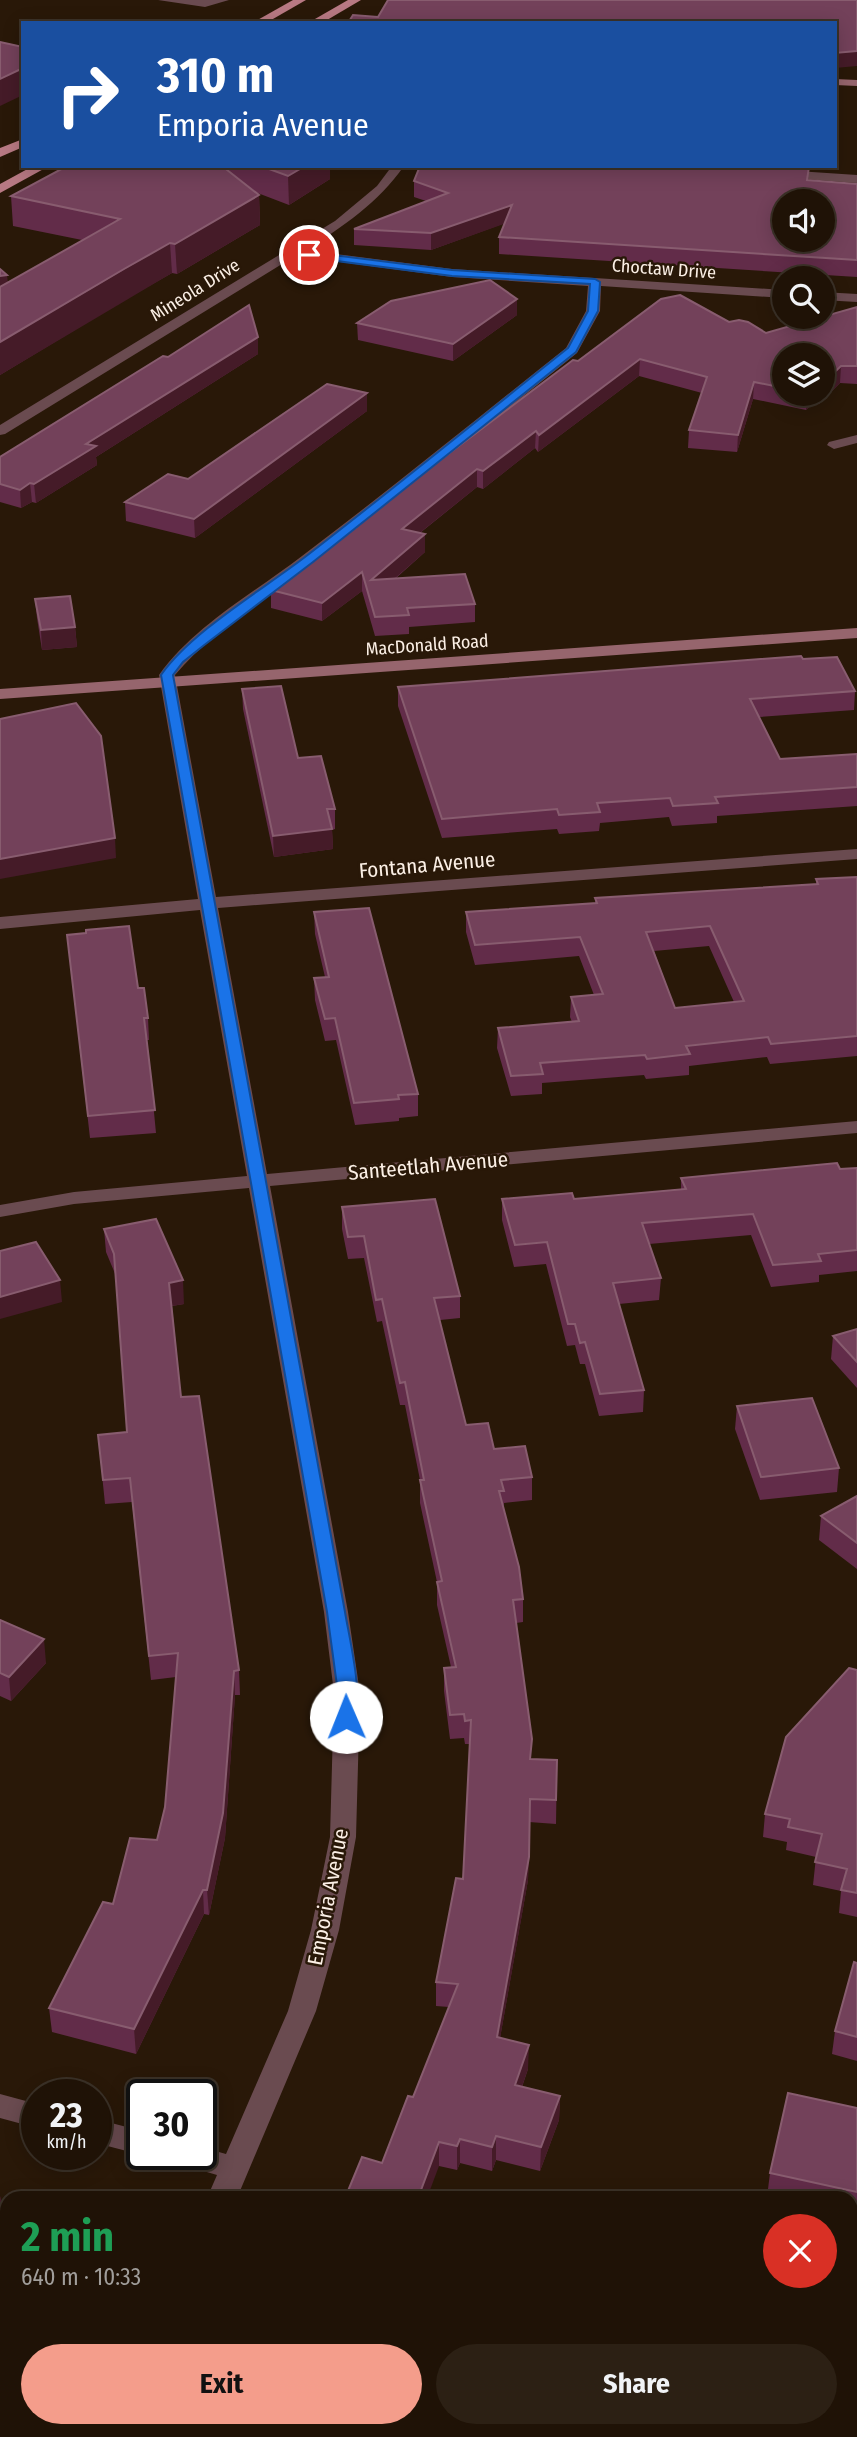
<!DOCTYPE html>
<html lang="en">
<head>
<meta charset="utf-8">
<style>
  body { margin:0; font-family:"Fira Sans Condensed",sans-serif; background:#2c2014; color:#f1f3f6; height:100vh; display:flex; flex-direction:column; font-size:26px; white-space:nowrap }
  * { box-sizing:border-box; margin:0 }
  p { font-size:23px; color:#a19e9b }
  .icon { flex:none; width:38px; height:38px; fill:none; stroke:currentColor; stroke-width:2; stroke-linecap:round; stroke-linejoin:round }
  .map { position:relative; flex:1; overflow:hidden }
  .drawer { position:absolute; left:0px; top:2191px; width:858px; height:247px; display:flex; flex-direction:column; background:#1f1206; border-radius:21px 21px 0 0; box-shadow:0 4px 18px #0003,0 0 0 2px #3c3228 }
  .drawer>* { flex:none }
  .guide { position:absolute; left:21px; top:21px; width:816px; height:147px; border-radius:0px; box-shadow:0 4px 18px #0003,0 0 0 2px #3c3228; background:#1a4fa0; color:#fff; overflow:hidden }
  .tools { position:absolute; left:772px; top:189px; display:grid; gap:14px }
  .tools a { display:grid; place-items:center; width:63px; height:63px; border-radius:50%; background:#1f1206; box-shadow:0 4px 18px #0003,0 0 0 2px #3c3228; font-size:35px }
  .speed { position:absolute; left:21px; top:2079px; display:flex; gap:14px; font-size:35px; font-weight:700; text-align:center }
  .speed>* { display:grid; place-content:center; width:91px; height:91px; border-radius:50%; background:#1f1206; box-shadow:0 4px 18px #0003,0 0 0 2px #3c3228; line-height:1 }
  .speed small { font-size:18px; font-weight:400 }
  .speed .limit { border:4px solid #111; border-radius:10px; background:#fff; color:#111 }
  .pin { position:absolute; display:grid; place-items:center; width:60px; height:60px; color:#fff; margin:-30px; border:4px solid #fff; border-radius:50%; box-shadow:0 2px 7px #0007 }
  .me { position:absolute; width:77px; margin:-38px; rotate:359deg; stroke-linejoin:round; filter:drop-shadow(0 0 5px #0008) }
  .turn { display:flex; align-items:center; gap:24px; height:147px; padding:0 21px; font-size:32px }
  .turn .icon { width:91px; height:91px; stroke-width:2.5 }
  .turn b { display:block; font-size:49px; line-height:60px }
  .round { display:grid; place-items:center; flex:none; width:74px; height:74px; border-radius:37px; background:#2c2014 }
  .summary { display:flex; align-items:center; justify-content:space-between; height:119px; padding:0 21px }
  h1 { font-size:42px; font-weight:700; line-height:52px; color:#1e9e55 }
  .primary-button { display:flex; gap:14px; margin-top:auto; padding:14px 21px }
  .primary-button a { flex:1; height:80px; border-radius:42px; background:#f49d8b; color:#111; font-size:28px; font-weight:700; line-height:80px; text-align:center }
  .primary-button a+a { background:#2c2014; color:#f1f3f6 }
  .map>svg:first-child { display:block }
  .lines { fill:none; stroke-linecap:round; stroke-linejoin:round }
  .lane { fill:#6a4b50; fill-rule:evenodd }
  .street { fill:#6a4b50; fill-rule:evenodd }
  .secondary { fill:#96656d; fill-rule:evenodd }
  .primary { fill:#b87983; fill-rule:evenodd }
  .wall { fill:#622c49; fill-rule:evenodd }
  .shaded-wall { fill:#451b28 }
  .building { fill:#73415a; stroke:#885c6f; stroke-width:2; fill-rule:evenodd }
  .route { fill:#1a73e8; stroke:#114b97; stroke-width:2 }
  .labels { text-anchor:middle; stroke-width:5; stroke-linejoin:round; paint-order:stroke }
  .far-street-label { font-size:18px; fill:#fbefe5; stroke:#291808 }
  .street-label { font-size:21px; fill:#fbefe5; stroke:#291808 }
</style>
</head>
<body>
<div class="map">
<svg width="857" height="2437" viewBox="0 0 857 2437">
  <rect width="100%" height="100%" fill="#291808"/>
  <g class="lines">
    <polygon class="lane" points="158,0 229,0 205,7"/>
    <g class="street">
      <path d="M392 166H404C378 203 343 227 305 250L452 269 784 290V298L601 286 600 311 577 353C491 422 406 491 319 558 270 596 215 628 175 675L216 897 857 849V859L218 908 267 1174 857 1121V1133L270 1186 348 1612 360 1693 356 1837 339 1930 316 2011 237 2198H207L217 2175 173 2162 169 2154H201V2147L226 2154 288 2011 311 1930 330 1837 334 1693 324 1612 249 1188 74 1204 0 1217V1205L74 1192 247 1176 200 910 0 929V917L198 899 159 675C195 625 254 593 302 556 392 488 479 417 566 348L586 311 588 286 452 277 295 256 5 434 0 435V425L335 221 377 186Z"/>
      <polygon points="782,170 857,175 857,183 778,177 778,171"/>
      <polygon points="822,292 857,294 857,302 822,300"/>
      <polygon points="857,435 857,443 834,449 827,445 829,442"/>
      <polygon points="0,2094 37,2104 37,2128 0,2118"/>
      <polygon points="96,2119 142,2131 142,2154 144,2154 142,2155 96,2143"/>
      <polygon points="112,2431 144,2431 142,2437 110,2437"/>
    </g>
    <g class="secondary">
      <polygon points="835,79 857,80 857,86 835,85"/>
      <polygon points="857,628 857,638 0,699 0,689"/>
    </g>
    <g class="primary">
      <polygon points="293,0 306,0 266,23 252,23"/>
      <polygon points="348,0 361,0 322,23 308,23"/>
      <polygon points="23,139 23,147 0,157 0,148"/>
      <polygon points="33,166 49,166 0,193 0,184"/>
    </g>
  </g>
  <g class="wall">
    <polygon points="67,166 330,166 330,179 289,205 255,192 259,195 260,225 177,274 172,273 126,299 0,375 0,269 8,283 82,240 13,226 11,196"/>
    <polygon points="420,166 811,166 811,169 809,169 808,180 857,184 857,277 499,254 499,237 505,223 431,250 354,245 354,229 426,201 414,197 414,181"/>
    <path d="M857 307V384L840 383 819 404 813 403 806 410 753 399 737 452 688 448 689 430 702 393 639 376 538 452 535 448 483 489 477 487 420 533 425 552 395 579 475 604V622L409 627V634L375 636 362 591 322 621 271 608V590L349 533V527L578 361 729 322 766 333ZM784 355H822V394H784Z"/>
    <polygon points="517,315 453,361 358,340 357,323"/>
    <polygon points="258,337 258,354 96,457 97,465 36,503 32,502 21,508 0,502 0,457 168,357"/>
    <polygon points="367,393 367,411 195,538 126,521 125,502 188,479"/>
    <polygon points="35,599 75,627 77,647 42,650 37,618"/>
    <polygon points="803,659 855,691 854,710 759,717 780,759 857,754 857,806 717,816 717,823 672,826 669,817 600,823 599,831 559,834 557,829 442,838 398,706 398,687"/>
    <polygon points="242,689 298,758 335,809 335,829 332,830 333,849 274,857 243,709"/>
    <path d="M857 877V1056L770 1064 767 1057 689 1066V1075L646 1079 644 1075 542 1083V1094L511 1096 497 1048 498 1028 572 1022 570 1017 571 997 594 995 579 956 475 965 466 932V912L595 903V898L816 884V879ZM709 946 734 1002 675 1008 654 951Z"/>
    <polygon points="314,912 418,1094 418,1116 399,1118 399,1121 355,1125 336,1040 325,1041 315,1000 314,978 325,977 315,934"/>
    <polygon points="67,935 138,988 148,1018 149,1040 147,1040 156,1133 90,1138"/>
    <polygon points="857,1168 857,1271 819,1275 819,1282 771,1287 751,1235 649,1244 661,1278 659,1300 619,1304 644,1390 643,1412 599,1416 585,1364 580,1364 575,1345 567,1346 546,1264 514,1267 502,1220 502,1199 574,1199 681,1189 681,1178"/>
    <polygon points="342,1207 460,1296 460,1318 440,1320 466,1425 494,1449 532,1477 532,1500 504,1503 503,1509 523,1599 523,1622 516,1623 531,1759 557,1760 556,1824 529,1822 528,1880 500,2038 528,2069 522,2087 560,2096 559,2120 540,2171 496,2160 492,2171 460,2163 457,2170 439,2166 382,2163 413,2097 449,2007 436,2006 436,1982 463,1879 470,1744 465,1744 464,1738 450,1739 444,1691 444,1668 451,1667 437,1605 437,1582 420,1503 420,1480 405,1405 400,1405 382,1321 377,1322 364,1258 348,1259 342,1229"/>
    <polygon points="104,1229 184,1304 172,1306 181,1397 239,1670 240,1695 235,1695 225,1838 209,1915 204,1914 136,2054 52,2032 49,2008 113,1904 157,1840 165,1807 176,1677 151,1680 132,1502 105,1504 98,1435 127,1432 116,1276 106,1252"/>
    <polygon points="857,1329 857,1388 831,1359 833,1336"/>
    <polygon points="737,1406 839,1468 837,1492 760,1500 735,1429"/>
    <polygon points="857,1496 857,1569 819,1540 821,1516"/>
    <polygon points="0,1620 46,1663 11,1701 0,1696"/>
    <polygon points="857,1670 857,1917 839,1913 841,1891 813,1885 816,1857 786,1850 787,1842 763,1837 765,1814"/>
    <polygon points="857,1963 857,2061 832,2054 835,2031"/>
    <polygon points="857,2108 857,2217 850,2216 850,2198 767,2197 770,2173"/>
    <polygon points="0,2196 3,2216 1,2219 7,2221 7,2336 0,2334"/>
    <polygon points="300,2431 387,2431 385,2437 300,2437"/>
  </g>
  <g class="shaded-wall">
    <polygon points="857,51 857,66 835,68 835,53"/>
    <polygon points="23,68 23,95 0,106 0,79"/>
    <polygon points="305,166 330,166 330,179 289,205 288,176"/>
    <polygon points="259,195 260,225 177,274 175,244"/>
    <polygon points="512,205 512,221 431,250 431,233"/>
    <polygon points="170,243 172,273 0,375 0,342"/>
    <polygon points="7,275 9,292 0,294 0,276"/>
    <polygon points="517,299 517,315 453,361 453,344"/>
    <polygon points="258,337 258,354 96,457 97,465 36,503 34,484 86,444"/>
    <polygon points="640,359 639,376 538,452 539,435"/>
    <polygon points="841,366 840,383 819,404 820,394 822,394 822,384"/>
    <polygon points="754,382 753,399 737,452 738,435"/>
    <polygon points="367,393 367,411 195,538 194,519"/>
    <polygon points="807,394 813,394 813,403 806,410"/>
    <polygon points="536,431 535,448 483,489 483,471"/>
    <polygon points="477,469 477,487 402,547 402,529"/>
    <polygon points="30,483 32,502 21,508 20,490"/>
    <polygon points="425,534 425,552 371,599 371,580"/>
    <polygon points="362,572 362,591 322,621 322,603"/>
    <polygon points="75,627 77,647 42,650 41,630"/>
    <polygon points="332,829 333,849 274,857 273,836"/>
    <polygon points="115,838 116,858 0,879 0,859"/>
    <polygon points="60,1280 62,1302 0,1319 0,1297"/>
    <polygon points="183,1280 184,1304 171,1306 169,1283"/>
    <polygon points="44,1639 46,1663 11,1701 9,1677"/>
    <polygon points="234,1671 235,1695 225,1838 209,1915 207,1890"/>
    <polygon points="529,1857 528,1880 496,2061 497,2037"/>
    <polygon points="203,1890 204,1914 136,2054 134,2029"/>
    <polygon points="529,2045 528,2069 514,2109 515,2085"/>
    <polygon points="560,2096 559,2120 540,2171 541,2147"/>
    <polygon points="496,2136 496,2160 492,2171 492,2147"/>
    <polygon points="460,2139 460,2163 457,2170 457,2146"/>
    <polygon points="439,2142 439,2166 427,2198 418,2198"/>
    <polygon points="0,2196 3,2216 0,2222"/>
    <polygon points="857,2346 857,2356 850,2385 852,2367"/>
    <polygon points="378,2431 387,2431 385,2437 376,2437"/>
  </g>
  <g class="building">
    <polygon points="388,0 857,0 857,51 835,53 835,23 348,23 353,15 378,17"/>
    <polygon points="0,42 23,47 23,68 0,79"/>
    <polygon points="67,166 222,166 259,195 175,244 170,243 124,269 0,342 0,287 120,219 11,196"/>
    <polygon points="261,166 305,166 288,176"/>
    <path d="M420 166 809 167 807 180 857 184V260L499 237 512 205 431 233 354 229 448 193 414 181ZM784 201H822V240H784Z"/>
    <polygon points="0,269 7,275 0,276"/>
    <polygon points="490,280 517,299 453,344 357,323 391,301"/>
    <polygon points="680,295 729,322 739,320 748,322 766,333 857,307 857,366 841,366 822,384 822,355 784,355 784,388 754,382 738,435 689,430 707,377 640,359 539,435 536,431 483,471 477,469 402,529 425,534 371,580 465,574 475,604 407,608 409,615 375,617 362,572 322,603 271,590 355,528 349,527 410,478 415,479 573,360 578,361 661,299"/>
    <polygon points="249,305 258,337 86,444 96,446 34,484 30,483 20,490 0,484 0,457 163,356 168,357"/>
    <polygon points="327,384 367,393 194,519 125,502 168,474 188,479"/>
    <polygon points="70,596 75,627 41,630 35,599"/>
    <polygon points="801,656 803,659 837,657 855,691 750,699 780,759 857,754 857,787 715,797 718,803 673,806 670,798 597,803 600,812 559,815 557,809 442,819 398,687"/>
    <polygon points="281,686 298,758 321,756 335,809 327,809 332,829 273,836 242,689"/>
    <polygon points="76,703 101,736 115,838 0,859 0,719"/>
    <path d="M857 877V1036L771 1044 768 1037 686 1046 690 1054 647 1059 645 1055 540 1063 543 1074 511 1076 498 1028 579 1021 571 997 603 994 580 937 475 945 466 912 597 903 595 898 818 884 816 879ZM710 926 744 1001 675 1008 646 932Z"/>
    <polygon points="369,908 418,1094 398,1095 399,1099 354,1103 335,1018 325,1019 314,978 329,977 314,912"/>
    <polygon points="129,926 138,988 144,988 148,1018 144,1018 155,1110 88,1116 67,935 86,933 86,930"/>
    <polygon points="837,1163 840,1169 857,1168 857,1250 818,1254 821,1261 773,1265 753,1214 642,1223 661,1278 613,1283 644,1390 600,1394 585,1342 580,1343 575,1324 568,1324 547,1242 515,1245 502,1199 572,1193 574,1199 686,1189 681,1178"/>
    <polygon points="435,1199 460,1296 434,1298 466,1425 488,1423 494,1449 525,1446 532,1477 501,1480 504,1491 499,1491 519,1567 523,1599 513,1600 532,1739 530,1759 557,1760 556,1800 530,1799 529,1857 497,2037 529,2045 515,2085 560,2096 541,2147 496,2136 492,2147 460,2139 457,2146 439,2142 418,2198 345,2198 362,2157 382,2163 408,2096 413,2097 458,1984 436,1982 456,1878 463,1879 471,1720 465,1721 464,1714 450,1715 444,1668 456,1667 437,1582 442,1581 420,1480 424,1480 405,1382 400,1383 382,1299 376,1300 364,1236 348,1237 342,1207"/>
    <polygon points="156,1219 183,1280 169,1283 181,1397 199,1396 239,1670 234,1671 223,1813 207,1890 203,1890 134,2029 49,2008 103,1902 113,1904 130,1838 157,1840 165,1807 178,1653 149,1656 130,1478 103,1480 98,1435 127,1432 114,1254 104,1229"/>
    <polygon points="36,1242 60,1280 0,1297 0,1251"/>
    <polygon points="857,1329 857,1362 833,1336"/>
    <polygon points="812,1398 839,1468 761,1477 737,1406"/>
    <polygon points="857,1496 857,1543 821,1516"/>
    <polygon points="0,1620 44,1639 9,1677 0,1673"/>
    <polygon points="849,1668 857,1670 857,1893 841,1890 847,1869 815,1862 822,1834 788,1827 790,1819 765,1814 786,1737"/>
    <polygon points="854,1962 857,1963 857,2037 835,2031"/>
    <polygon points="788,2093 857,2108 857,2192 770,2173"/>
    <polygon points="0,2219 7,2221 7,2313 0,2311"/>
    <polygon points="850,2327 857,2329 857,2346 852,2367 850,2366"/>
    <polygon points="317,2431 378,2431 376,2437 339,2437"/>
    <polygon points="474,2431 502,2431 518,2435 517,2437 472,2437"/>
    <polygon points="746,2432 765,2437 745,2437"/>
  </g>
  <path class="route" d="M309 252 452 270 595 279 600 282 598 311 576 352 313 562 203 646 183 662 173 675 345 1612C349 1637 365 1701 353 1722H339L337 1717 338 1693 327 1612 161 675C191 632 262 590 305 557 393 489 480 418 568 348L588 311 590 284 452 276 306 257V253Z"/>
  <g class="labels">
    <g class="far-street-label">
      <text transform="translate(664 269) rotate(4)" y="6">Choctaw Drive</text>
      <text transform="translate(195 290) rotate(-32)" y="6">Mineola Drive</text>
      <text transform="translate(427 645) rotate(-4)" y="6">MacDonald Road</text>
    </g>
    <g class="street-label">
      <text transform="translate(427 865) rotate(-5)" y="7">Fontana Avenue</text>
      <text transform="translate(428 1166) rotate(-5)" y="7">Santeetlah Avenue</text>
      <text transform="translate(328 1897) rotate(-79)" y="7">Emporia Avenue</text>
    </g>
  </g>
</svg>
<div class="tools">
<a><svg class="icon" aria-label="sound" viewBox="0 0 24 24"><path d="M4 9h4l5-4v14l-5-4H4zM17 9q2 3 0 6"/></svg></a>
<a><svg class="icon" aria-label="search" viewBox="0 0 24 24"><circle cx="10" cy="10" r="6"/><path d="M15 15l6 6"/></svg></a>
<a><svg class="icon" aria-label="layers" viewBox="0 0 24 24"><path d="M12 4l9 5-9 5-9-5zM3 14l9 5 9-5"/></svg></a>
</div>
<div class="speed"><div>23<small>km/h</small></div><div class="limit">30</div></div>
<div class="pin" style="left:309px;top:255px;background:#d93025"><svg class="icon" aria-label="arrive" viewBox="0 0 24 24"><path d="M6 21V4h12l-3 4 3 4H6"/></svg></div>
<svg class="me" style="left:346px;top:1717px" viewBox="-20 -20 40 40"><circle r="19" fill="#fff"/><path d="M0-13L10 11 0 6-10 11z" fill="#1a73e8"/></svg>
<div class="guide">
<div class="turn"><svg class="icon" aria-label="right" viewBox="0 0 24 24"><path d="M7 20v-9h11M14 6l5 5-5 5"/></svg><div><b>310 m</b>Emporia Avenue</div></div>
</div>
<section class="drawer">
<div class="summary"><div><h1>2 min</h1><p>640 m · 10:33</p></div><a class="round" style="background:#d93025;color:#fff"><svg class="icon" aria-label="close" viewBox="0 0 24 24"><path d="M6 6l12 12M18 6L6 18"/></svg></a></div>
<div class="primary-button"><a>Exit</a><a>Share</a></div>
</section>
</div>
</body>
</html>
